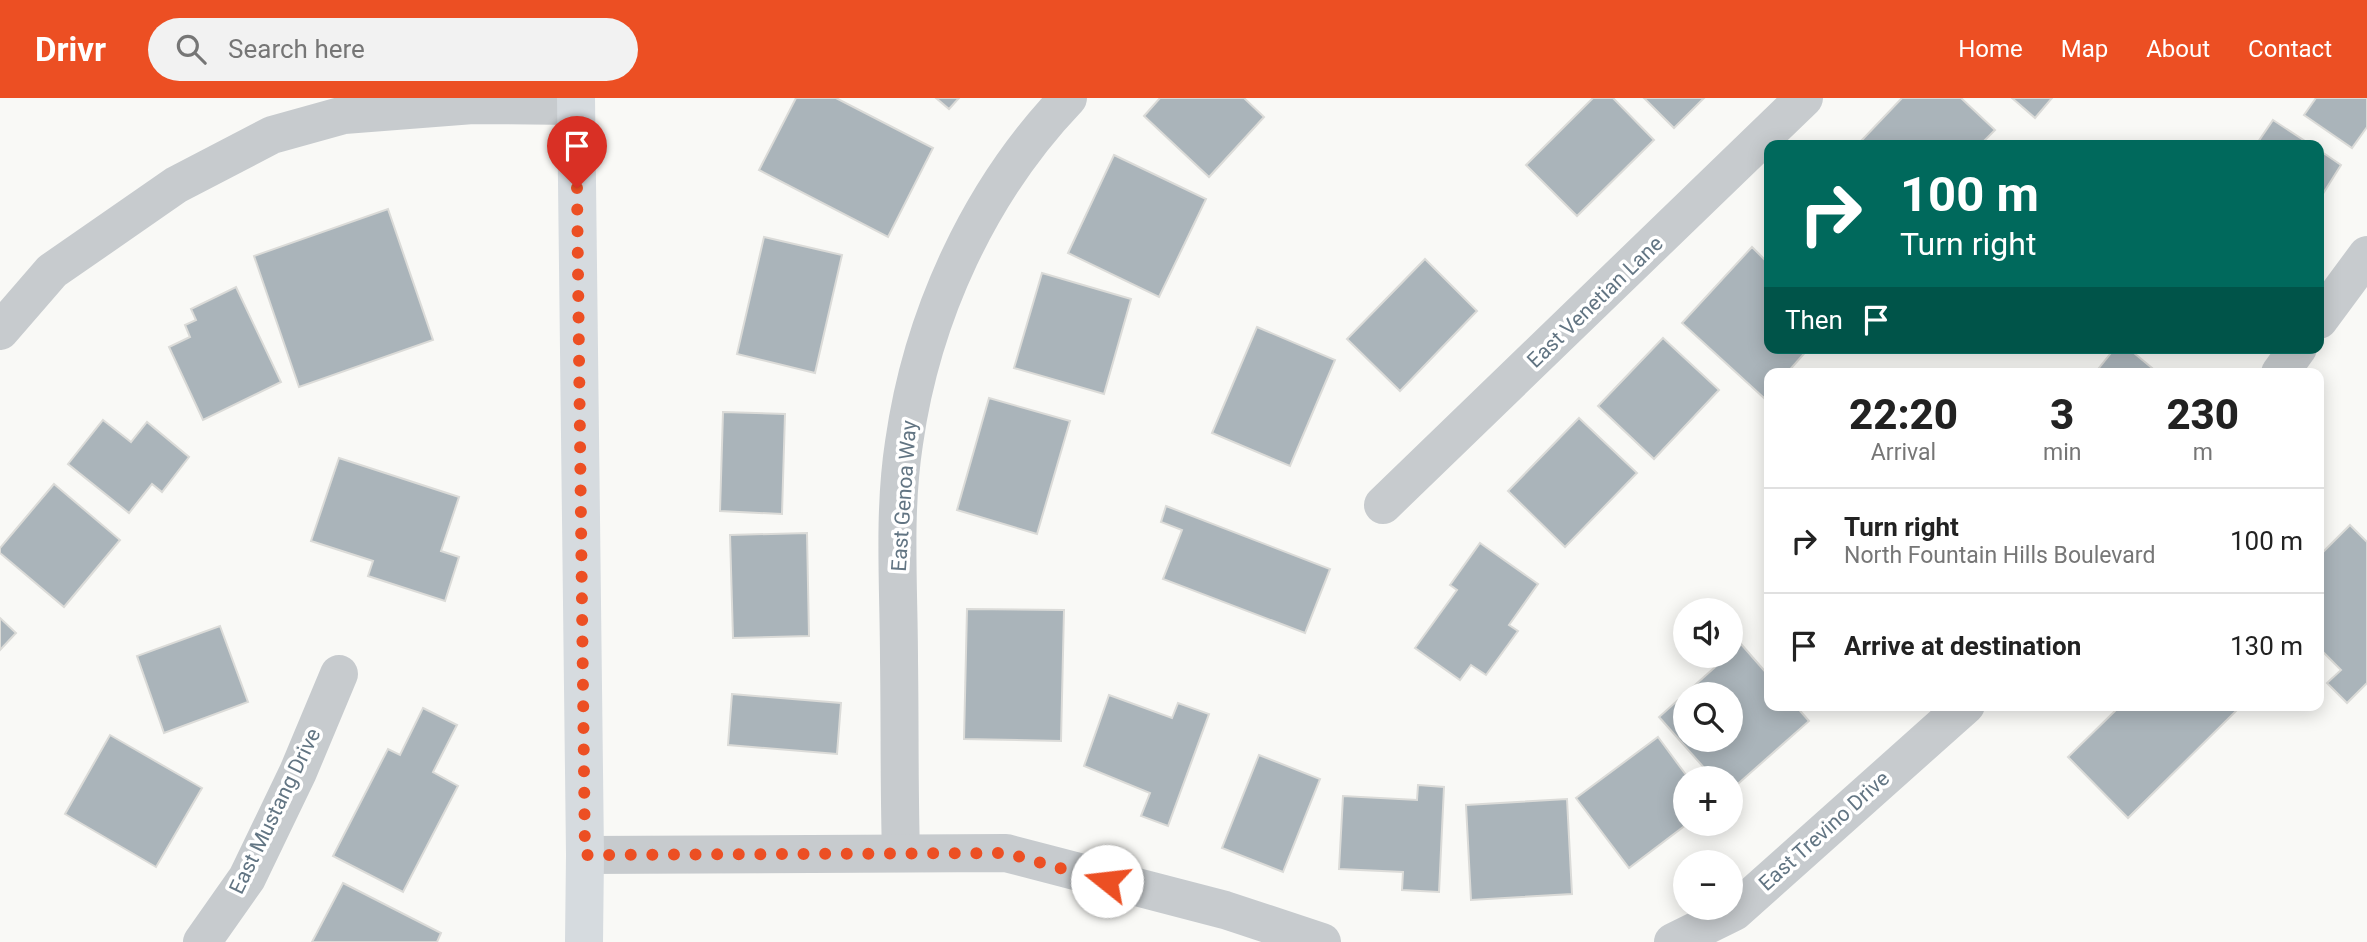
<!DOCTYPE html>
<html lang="en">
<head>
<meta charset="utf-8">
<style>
  body { margin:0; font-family:Roboto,sans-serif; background:#f2f2f2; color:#222; height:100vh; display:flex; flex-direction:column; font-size:26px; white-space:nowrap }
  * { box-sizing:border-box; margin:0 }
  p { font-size:23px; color:#767676 }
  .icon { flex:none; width:38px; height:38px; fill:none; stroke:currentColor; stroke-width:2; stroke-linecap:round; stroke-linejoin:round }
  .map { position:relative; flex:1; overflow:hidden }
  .details { position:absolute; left:1764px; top:270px; width:560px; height:343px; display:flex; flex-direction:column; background:#fff; border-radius:14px; box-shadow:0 4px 18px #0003 }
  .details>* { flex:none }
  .top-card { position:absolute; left:1764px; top:42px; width:560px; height:214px; border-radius:14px; box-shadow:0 4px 18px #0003; background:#00695c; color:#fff; overflow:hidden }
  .tools { position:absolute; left:1673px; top:500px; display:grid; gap:14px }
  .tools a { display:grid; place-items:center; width:70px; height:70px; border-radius:50%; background:#fff; box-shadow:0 4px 18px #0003; font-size:35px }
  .pin { position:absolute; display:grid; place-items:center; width:60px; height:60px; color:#fff; margin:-72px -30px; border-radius:50% 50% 50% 0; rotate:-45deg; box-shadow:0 0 7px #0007 }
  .pin .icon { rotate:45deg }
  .me { position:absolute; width:77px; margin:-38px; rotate:286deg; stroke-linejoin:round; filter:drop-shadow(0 0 5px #0008) }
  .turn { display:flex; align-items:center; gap:24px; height:147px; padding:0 21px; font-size:32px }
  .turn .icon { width:91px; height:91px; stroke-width:2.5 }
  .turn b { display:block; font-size:49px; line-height:60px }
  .then { display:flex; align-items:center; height:66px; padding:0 21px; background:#0003; gap:14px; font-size:26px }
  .eta { display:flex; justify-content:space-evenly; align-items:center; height:119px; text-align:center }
  .eta b { font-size:42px; font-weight:800; line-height:49px }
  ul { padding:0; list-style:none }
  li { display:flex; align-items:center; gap:21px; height:105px; padding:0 21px; border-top:2px solid #e0e0e0 }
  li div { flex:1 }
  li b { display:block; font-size:26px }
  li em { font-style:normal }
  header { display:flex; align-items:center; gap:42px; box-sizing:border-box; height:98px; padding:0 35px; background:#ec4f23; color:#fff }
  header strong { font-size:33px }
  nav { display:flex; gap:38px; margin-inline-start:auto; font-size:24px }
  .search { width:490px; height:63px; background:#f2f2f2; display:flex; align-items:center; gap:18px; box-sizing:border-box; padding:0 24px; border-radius:38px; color:#767676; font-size:26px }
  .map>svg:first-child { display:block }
  .building { fill:#aab4ba; stroke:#dbdbd8; stroke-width:2; fill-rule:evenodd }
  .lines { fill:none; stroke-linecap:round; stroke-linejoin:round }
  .minor { stroke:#c7cbce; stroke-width:38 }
  .major { stroke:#d6dbdf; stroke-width:38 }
  .route { stroke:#ec4f23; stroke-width:12; stroke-dasharray:0 21.6 }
  .labels { text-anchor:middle; stroke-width:7; stroke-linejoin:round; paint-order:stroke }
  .street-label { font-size:21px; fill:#627583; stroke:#fff }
</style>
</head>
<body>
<header>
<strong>Drivr</strong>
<div class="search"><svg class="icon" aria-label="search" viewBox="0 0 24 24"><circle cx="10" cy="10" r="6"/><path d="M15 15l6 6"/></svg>Search here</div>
<nav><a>Home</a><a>Map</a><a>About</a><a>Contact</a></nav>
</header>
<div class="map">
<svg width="2367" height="844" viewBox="0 0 2367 844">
  <rect width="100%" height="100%" fill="#f9f9f6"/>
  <g class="building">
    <polygon points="796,0 836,0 933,50 888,139 759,72"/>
    <polygon points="936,0 959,0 949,11"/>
    <polygon points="1160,0 1244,0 1264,19 1209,79 1144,18"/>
    <polygon points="1593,0 1613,0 1654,42 1577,118 1526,67"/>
    <polygon points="1644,0 1704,0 1674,30"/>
    <polygon points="1902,0 1961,0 1995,32 1980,47 1867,47 1862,42"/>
    <polygon points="2012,0 2052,0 2035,20"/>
    <polygon points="2316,0 2367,0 2367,29 2352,50 2304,17"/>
    <polygon points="2273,22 2311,47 2256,47"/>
    <polygon points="2319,52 2341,67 2319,102"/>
    <polygon points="1114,57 1206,101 1159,199 1068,155"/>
    <polygon points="388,111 433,242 299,289 254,158"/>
    <polygon points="764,139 842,157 815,275 737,256"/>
    <polygon points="1752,149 1769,166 1769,250 1809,250 1787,275 1769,275 1769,294 1764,300 1682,225"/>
    <polygon points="1425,161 1477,213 1400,293 1347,241"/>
    <polygon points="1042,175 1131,201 1104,296 1014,270"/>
    <polygon points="236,189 281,284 203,322 169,249 190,239 185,227 196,222 191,211"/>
    <polygon points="1257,229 1335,262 1290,368 1212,335"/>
    <polygon points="1663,240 1719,292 1654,361 1598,308"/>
    <polygon points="2115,250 2128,250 2158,275 2095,275"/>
    <polygon points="989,300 1070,323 1037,436 957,412"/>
    <polygon points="723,314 785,316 782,416 720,413"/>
    <polygon points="1579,320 1637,375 1565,449 1508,393"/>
    <polygon points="103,322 131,344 147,324 189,359 162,394 152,386 129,415 68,366"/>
    <polygon points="339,360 459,399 441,453 459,459 445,503 368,478 373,463 311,443"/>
    <polygon points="54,386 120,442 64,509 0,455 0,450"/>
    <polygon points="1166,408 1330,471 1305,535 1163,481 1182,432 1161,424"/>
    <polygon points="2350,427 2367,444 2367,585 2347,605 2327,585 2341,572 2319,550 2319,458"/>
    <polygon points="807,435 809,538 733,540 730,437"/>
    <polygon points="1480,445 1538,486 1509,527 1518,533 1486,577 1471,567 1460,582 1415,550 1457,492 1450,487"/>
    <polygon points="967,511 1064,512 1061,643 964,641"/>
    <polygon points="0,520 16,535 0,552"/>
    <polygon points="220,528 248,604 164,635 137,558"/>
    <path d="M1741 546 1769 578V607H1795L1809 623 1731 692V681H1714L1659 619ZM1685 597H1731V642H1685Z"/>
    <polygon points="732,596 841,605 837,656 728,647"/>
    <polygon points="1109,597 1172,620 1178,605 1209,616 1168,728 1141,718 1150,695 1084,668"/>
    <polygon points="2121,607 2242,607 2128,720 2068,659"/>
    <polygon points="423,610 457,627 433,674 458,688 403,794 333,758 388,651 400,657"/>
    <polygon points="110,637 202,690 156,769 65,716"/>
    <polygon points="1658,639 1689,681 1685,681 1687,726 1629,770 1576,700"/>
    <polygon points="1259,657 1320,681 1283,774 1222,750"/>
    <polygon points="1418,687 1444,689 1439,794 1402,792 1403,774 1339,771 1343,698 1417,702"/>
    <polygon points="1567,701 1572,796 1471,802 1466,707"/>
    <polygon points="343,785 441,835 437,844 312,844"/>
  </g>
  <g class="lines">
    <g class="minor">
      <polyline points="2319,222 2367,157"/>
      <polyline points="0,233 52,173 176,87 272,37 344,17 473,7 576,8"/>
      <polyline points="2280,275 2298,250"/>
      <polyline points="1383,407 1804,0"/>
      <path d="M901 754C899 691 900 627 899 563 899 491 893 416 904 345 922 218 979 93 1068 0"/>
      <polyline points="585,757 1006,755 1225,812 1322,844"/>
      <polyline points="202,844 247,780 298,674 339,576"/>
      <polyline points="1673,844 1734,814 1966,607"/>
    </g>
    <polyline class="major" points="576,0 585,757 584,844"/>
  </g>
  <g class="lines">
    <polyline class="route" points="577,90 585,757 1006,755 1107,783"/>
  </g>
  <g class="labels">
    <g class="street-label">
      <text transform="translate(1595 204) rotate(-44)" y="7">East Venetian Lane</text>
      <text transform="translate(904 398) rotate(-86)" y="7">East Genoa Way</text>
      <text transform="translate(275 713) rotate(-64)" y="7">East Mustang Drive</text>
      <text transform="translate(1824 733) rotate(-42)" y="7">East Trevino Drive</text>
    </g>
  </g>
</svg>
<div class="tools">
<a><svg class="icon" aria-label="sound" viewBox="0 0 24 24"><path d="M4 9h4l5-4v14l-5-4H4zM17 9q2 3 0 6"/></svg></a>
<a><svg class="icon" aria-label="search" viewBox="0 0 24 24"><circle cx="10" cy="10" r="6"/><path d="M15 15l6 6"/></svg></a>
<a>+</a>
<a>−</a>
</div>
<div class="pin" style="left:577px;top:90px;background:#d93025"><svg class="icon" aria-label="arrive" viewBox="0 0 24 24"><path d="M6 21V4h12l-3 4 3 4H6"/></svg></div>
<svg class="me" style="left:1107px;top:783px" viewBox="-20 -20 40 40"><circle r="19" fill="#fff"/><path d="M0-13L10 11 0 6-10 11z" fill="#ec4f23"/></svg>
<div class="top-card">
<div class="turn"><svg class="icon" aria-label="right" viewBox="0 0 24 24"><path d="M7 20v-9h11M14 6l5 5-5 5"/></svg><div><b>100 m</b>Turn right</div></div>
<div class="then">Then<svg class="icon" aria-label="arrive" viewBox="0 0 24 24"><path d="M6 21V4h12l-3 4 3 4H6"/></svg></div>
</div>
<section class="details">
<div class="eta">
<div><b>22:20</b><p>Arrival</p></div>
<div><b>3</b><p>min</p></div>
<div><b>230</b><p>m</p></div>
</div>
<ul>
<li><svg class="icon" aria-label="right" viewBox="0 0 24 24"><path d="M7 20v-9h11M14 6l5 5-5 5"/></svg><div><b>Turn right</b><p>North Fountain Hills Boulevard</p></div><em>100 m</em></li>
<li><svg class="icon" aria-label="arrive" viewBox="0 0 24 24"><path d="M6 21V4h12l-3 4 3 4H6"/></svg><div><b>Arrive at destination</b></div><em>130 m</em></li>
</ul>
</section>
</div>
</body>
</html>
